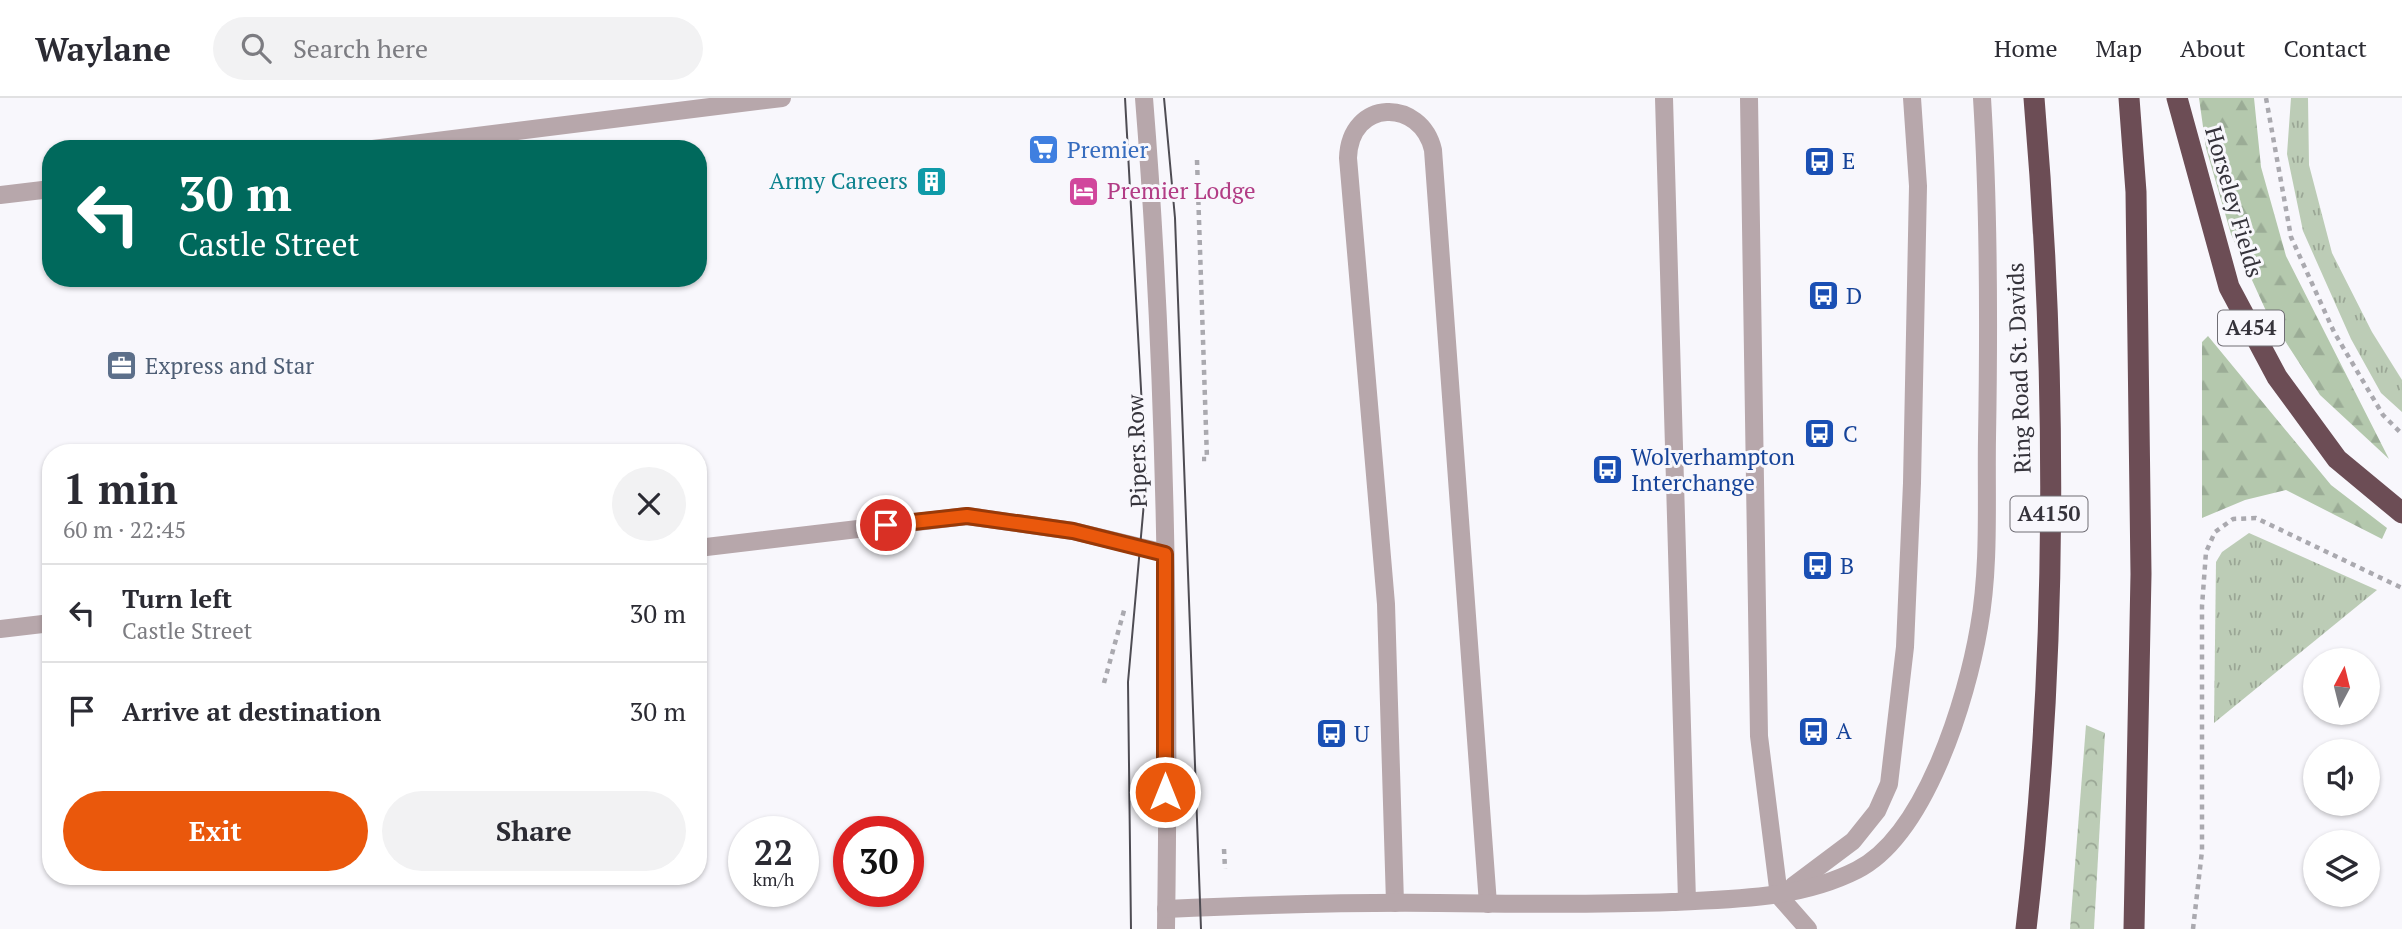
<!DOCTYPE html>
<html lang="en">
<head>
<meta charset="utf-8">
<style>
  body { margin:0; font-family:"PT Serif",serif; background:#f2f2f3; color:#2b2b33; height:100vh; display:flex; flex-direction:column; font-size:26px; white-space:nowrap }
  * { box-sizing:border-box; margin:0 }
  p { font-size:23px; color:#7c7c81 }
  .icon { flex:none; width:38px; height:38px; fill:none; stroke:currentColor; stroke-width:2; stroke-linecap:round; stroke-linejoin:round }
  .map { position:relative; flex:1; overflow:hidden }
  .side { position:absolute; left:42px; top:346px; width:665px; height:441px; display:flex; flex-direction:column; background:#fff; border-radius:28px; box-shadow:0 2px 5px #0004 }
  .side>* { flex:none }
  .guide { position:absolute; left:42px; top:42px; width:665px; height:147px; border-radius:28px; box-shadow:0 2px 5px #0004; background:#00695c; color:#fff; overflow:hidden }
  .needle { width:46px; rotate:7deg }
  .fabs { position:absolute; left:2303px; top:550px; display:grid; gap:14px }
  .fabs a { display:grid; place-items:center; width:77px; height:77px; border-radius:50%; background:#fff; box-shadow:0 2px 5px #0004; font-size:35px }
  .speed { position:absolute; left:728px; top:718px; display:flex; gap:14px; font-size:35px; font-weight:700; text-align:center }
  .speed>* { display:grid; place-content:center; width:91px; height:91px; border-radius:50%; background:#fff; box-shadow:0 2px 5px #0004; line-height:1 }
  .speed small { font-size:18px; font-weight:400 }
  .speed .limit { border:10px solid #d22; background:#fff; color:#111 }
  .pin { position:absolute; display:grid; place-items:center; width:60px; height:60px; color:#fff; margin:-30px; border:4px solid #fff; border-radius:50%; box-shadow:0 2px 7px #0007 }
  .me { position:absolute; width:77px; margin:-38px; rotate:0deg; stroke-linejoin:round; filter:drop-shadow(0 0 5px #0008) }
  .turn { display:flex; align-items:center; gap:24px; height:147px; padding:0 21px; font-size:32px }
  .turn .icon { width:91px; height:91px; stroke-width:2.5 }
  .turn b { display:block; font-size:49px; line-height:60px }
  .round { display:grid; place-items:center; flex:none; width:74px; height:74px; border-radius:37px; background:#f2f2f3 }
  .head { display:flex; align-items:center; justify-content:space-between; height:119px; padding:0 21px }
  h1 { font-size:42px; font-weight:700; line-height:52px }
  .button { display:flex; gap:14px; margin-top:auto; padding:14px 21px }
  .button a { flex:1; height:80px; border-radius:42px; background:#ea580c; color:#fff; font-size:28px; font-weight:700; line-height:80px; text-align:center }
  .button a+a { background:#f2f2f3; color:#2b2b33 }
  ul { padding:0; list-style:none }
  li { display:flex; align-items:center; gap:21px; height:98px; padding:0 21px; border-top:2px solid #e1e1e2 }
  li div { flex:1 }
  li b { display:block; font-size:26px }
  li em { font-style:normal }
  header { display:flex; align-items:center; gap:42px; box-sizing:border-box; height:98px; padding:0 35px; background:#fff; border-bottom:2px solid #e1e1e2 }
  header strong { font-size:33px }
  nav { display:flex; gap:38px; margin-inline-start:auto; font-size:24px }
  .search { width:490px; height:63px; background:#f2f2f3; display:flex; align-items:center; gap:18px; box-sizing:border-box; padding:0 24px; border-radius:38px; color:#7c7c81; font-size:26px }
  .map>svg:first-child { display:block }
  .grass { fill:url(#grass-tufts) }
  .forest { fill:url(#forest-firs) }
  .park { fill:url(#park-crowns) }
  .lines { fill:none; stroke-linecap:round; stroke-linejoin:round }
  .path { stroke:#aaa9af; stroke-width:4.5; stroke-dasharray:5 5; stroke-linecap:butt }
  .minor { stroke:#b7a7ab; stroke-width:18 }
  .highway { stroke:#6c4d55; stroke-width:21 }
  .tram { stroke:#4e4c53; stroke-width:2 }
  .route-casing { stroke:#983908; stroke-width:18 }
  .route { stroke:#ea580c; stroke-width:12 }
  .labels { text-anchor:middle; stroke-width:6; stroke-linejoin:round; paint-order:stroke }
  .shield { fill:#f8f7fc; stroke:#706e75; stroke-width:2 }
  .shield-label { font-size:21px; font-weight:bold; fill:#35333b }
  .shop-label { font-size:23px; fill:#366cbe; stroke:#f8f7fc; text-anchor:start }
  .transit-label { font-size:23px; fill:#164399; stroke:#f8f7fc; text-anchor:start }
  .culture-label { font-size:23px; fill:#0d838f; stroke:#f8f7fc; text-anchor:end }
  .hotel-label { font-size:23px; fill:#b23c85; stroke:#f8f7fc; text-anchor:start }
  .street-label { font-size:23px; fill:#35333b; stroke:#f8f7fc }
  .service-label { font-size:23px; fill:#4e5e75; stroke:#f8f7fc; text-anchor:start }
</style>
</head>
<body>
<header>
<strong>Waylane</strong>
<div class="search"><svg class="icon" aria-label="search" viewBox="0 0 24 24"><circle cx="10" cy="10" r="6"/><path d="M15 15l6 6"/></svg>Search here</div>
<nav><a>Home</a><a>Map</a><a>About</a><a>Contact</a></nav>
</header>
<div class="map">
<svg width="2402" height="831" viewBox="0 0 2402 831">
  <defs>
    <pattern id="grass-tufts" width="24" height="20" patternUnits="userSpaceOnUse" patternTransform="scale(1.75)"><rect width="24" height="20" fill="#bcccb6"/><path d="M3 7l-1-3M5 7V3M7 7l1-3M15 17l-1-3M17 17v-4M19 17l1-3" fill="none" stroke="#9aa695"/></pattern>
    <pattern id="forest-firs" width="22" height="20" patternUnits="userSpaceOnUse" patternTransform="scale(1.75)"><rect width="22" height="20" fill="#b4c8ad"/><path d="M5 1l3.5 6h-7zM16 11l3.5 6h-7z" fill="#9bac96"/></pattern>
    <pattern id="park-crowns" width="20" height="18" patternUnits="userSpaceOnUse" patternTransform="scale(1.75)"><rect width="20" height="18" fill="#bcccb6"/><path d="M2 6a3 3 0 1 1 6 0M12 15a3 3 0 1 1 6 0" fill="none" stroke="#9aa695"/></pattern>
  </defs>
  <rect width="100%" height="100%" fill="#f8f7fc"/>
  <g class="grass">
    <polygon points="2291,0 2308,0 2309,67 2332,155 2372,234 2402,282 2402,314 2381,295 2351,241 2303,133 2287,56"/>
    <polygon points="2249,435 2377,492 2214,625 2216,464 2222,454"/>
  </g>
  <g class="forest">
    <polygon points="2199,0 2254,0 2261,69 2286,158 2389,361 2320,297 2267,215 2231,136 2206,50"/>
    <polygon points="2208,238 2331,387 2387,430 2382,441 2286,392 2245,402 2202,420 2202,244"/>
  </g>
  <polygon class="park" points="2086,627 2105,635 2094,831 2070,831"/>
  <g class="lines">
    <g class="path">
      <polyline points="2266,0 2291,139 2334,234 2383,317 2402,336"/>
      <polyline points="1197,62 1207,361 1202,361"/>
      <polyline points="1104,585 1125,509"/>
      <polyline points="1224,751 1225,771"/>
      <polyline points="2193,831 2202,753 2202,508 2206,454 2215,434 2233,421 2256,420 2402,490"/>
    </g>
    <g class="minor">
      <path d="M1144 0C1166 273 1170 557 1166 831"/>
      <polyline points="1664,0 1687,803"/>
      <polyline points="1749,0 1759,638 1779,798 1808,831"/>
      <polyline points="373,51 782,0"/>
      <polyline points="0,97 51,91"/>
      <polyline points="698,450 967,418 1073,433 1165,455"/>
      <polyline points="0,531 51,525"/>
      <polyline points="1793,788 1853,743 1877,713 1889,686 1905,549 1912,385 1918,88 1912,0"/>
      <path d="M1395 805 1386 506 1348 60C1350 0 1421 0 1433 52L1488 806"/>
      <path d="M1166 811C1256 807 1348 804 1438 805 1516 806 1594 807 1672 804 1735 801 1800 801 1857 772 1926 737 1967 600 1979 529 1990 468 1986 402 1987 340 1989 226 1989 113 1982 0"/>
    </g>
    <g class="highway">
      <polyline points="2129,0 2136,94 2141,476 2134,831"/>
      <polyline points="2177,0 2229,189 2277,279 2337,361 2402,415"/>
      <path d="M2026 831C2058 561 2057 271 2034 0"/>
    </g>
    <g class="tram">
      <polyline points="1125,0 1146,382 1128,584 1131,831"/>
      <polyline points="1164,0 1175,120 1201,831"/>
    </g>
  </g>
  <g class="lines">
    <defs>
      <polyline id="route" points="886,427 967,418 1073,433 1165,456 1165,694"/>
    </defs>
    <use href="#route" class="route-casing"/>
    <use href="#route" class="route"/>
  </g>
  <defs>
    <symbol id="supermarket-square" viewBox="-11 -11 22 22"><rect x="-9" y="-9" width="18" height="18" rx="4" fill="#3f7fe0" stroke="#f8f7fc"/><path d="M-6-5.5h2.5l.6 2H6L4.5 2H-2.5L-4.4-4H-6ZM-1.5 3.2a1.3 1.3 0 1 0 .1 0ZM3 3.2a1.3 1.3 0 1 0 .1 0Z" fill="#fff"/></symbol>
    <symbol id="bus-square" viewBox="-11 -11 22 22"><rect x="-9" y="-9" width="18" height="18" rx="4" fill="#1a4fb4" stroke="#f8f7fc"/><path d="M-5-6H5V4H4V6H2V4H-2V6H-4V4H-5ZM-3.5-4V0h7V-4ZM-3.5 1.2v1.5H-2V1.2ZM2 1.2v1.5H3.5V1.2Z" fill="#fff"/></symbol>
    <symbol id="building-square" viewBox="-11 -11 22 22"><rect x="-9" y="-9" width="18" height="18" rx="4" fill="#0f9aa8" stroke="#f8f7fc"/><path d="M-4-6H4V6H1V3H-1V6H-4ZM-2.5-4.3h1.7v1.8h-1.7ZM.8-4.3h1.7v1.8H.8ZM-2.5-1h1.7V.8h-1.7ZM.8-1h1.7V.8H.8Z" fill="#fff"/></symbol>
    <symbol id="hotel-square" viewBox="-11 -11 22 22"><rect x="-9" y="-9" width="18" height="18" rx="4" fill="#d1479c" stroke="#f8f7fc"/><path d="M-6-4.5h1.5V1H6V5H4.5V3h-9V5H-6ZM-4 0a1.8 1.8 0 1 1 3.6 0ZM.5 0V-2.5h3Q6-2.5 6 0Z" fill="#fff"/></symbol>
    <symbol id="office-square" viewBox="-11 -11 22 22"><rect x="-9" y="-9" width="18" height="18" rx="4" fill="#5c6f8a" stroke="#f8f7fc"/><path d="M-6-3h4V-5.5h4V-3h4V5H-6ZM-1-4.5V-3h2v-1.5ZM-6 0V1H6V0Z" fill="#fff"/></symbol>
  </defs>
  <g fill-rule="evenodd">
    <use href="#supermarket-square" x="1026" y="34" width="35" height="35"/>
    <use href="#bus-square" x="1802" y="46" width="35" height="35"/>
    <use href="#building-square" x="914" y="66" width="35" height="35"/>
    <use href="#hotel-square" x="1066" y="76" width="35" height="35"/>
    <use href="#bus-square" x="1806" y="180" width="35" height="35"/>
    <use href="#office-square" x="104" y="250" width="35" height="35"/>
    <use href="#bus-square" x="1802" y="318" width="35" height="35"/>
    <use href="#bus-square" x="1590" y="354" width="35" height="35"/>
    <use href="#bus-square" x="1800" y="450" width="35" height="35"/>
    <use href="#bus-square" x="1796" y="616" width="35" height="35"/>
    <use href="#bus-square" x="1314" y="618" width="35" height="35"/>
  </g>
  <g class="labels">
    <g class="shield">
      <rect x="2218" y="212.5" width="66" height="35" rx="5"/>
      <rect x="2010.5" y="398.5" width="77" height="35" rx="5"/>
    </g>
    <g class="shield-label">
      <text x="2251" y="237">A454</text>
      <text x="2049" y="423">A4150</text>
    </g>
    <g class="shop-label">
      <text x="1067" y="60">Premier</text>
    </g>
    <g class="transit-label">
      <text x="1842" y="71">E</text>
      <text x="1846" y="206">D</text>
      <text x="1843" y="344">C</text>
      <text x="1631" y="367">Wolverhampton<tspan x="1631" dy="26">Interchange</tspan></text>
      <text x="1840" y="476">B</text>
      <text x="1836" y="641">A</text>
      <text x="1354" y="644">U</text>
    </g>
    <g class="culture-label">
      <text x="908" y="91">Army Careers</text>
    </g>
    <g class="hotel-label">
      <text x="1107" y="101">Premier Lodge</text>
    </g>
    <g class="street-label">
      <text transform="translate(2234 104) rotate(74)" y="8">Horseley Fields</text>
      <text transform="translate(2019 270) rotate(-92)" y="8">Ring Road St. Davids</text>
      <text transform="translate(1137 353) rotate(-92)" y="8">Pipers Row</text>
    </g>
    <g class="service-label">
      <text x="145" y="276">Express and Star</text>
    </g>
  </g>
</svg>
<div class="fabs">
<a><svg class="needle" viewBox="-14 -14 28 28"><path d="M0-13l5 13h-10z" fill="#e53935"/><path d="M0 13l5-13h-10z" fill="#7c7c81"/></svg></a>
<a><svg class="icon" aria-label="sound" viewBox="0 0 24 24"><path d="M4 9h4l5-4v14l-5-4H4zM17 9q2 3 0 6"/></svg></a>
<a><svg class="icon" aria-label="layers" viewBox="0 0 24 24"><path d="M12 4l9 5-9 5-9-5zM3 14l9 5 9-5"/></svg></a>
</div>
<div class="speed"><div>22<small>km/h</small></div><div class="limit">30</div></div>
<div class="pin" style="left:886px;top:427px;background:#d93025"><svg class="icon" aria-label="arrive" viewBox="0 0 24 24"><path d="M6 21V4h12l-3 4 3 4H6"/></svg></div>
<svg class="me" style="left:1165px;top:694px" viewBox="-20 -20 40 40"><circle r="17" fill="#ea580c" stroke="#fff" stroke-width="3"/><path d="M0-11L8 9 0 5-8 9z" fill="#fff"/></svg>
<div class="guide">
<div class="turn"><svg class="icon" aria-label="left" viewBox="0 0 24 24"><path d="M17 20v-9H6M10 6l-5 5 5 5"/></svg><div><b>30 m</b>Castle Street</div></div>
</div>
<section class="side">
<div class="head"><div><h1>1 min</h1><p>60 m · 22:45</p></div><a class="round"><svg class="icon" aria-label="close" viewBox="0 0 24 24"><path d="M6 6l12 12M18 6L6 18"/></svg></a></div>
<ul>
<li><svg class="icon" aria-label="left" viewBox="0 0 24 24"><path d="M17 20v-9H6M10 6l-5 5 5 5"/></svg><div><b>Turn left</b><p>Castle Street</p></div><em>30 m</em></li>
<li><svg class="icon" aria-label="arrive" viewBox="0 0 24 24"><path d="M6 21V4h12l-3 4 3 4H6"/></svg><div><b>Arrive at destination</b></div><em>30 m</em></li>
</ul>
<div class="button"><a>Exit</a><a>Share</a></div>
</section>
</div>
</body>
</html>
